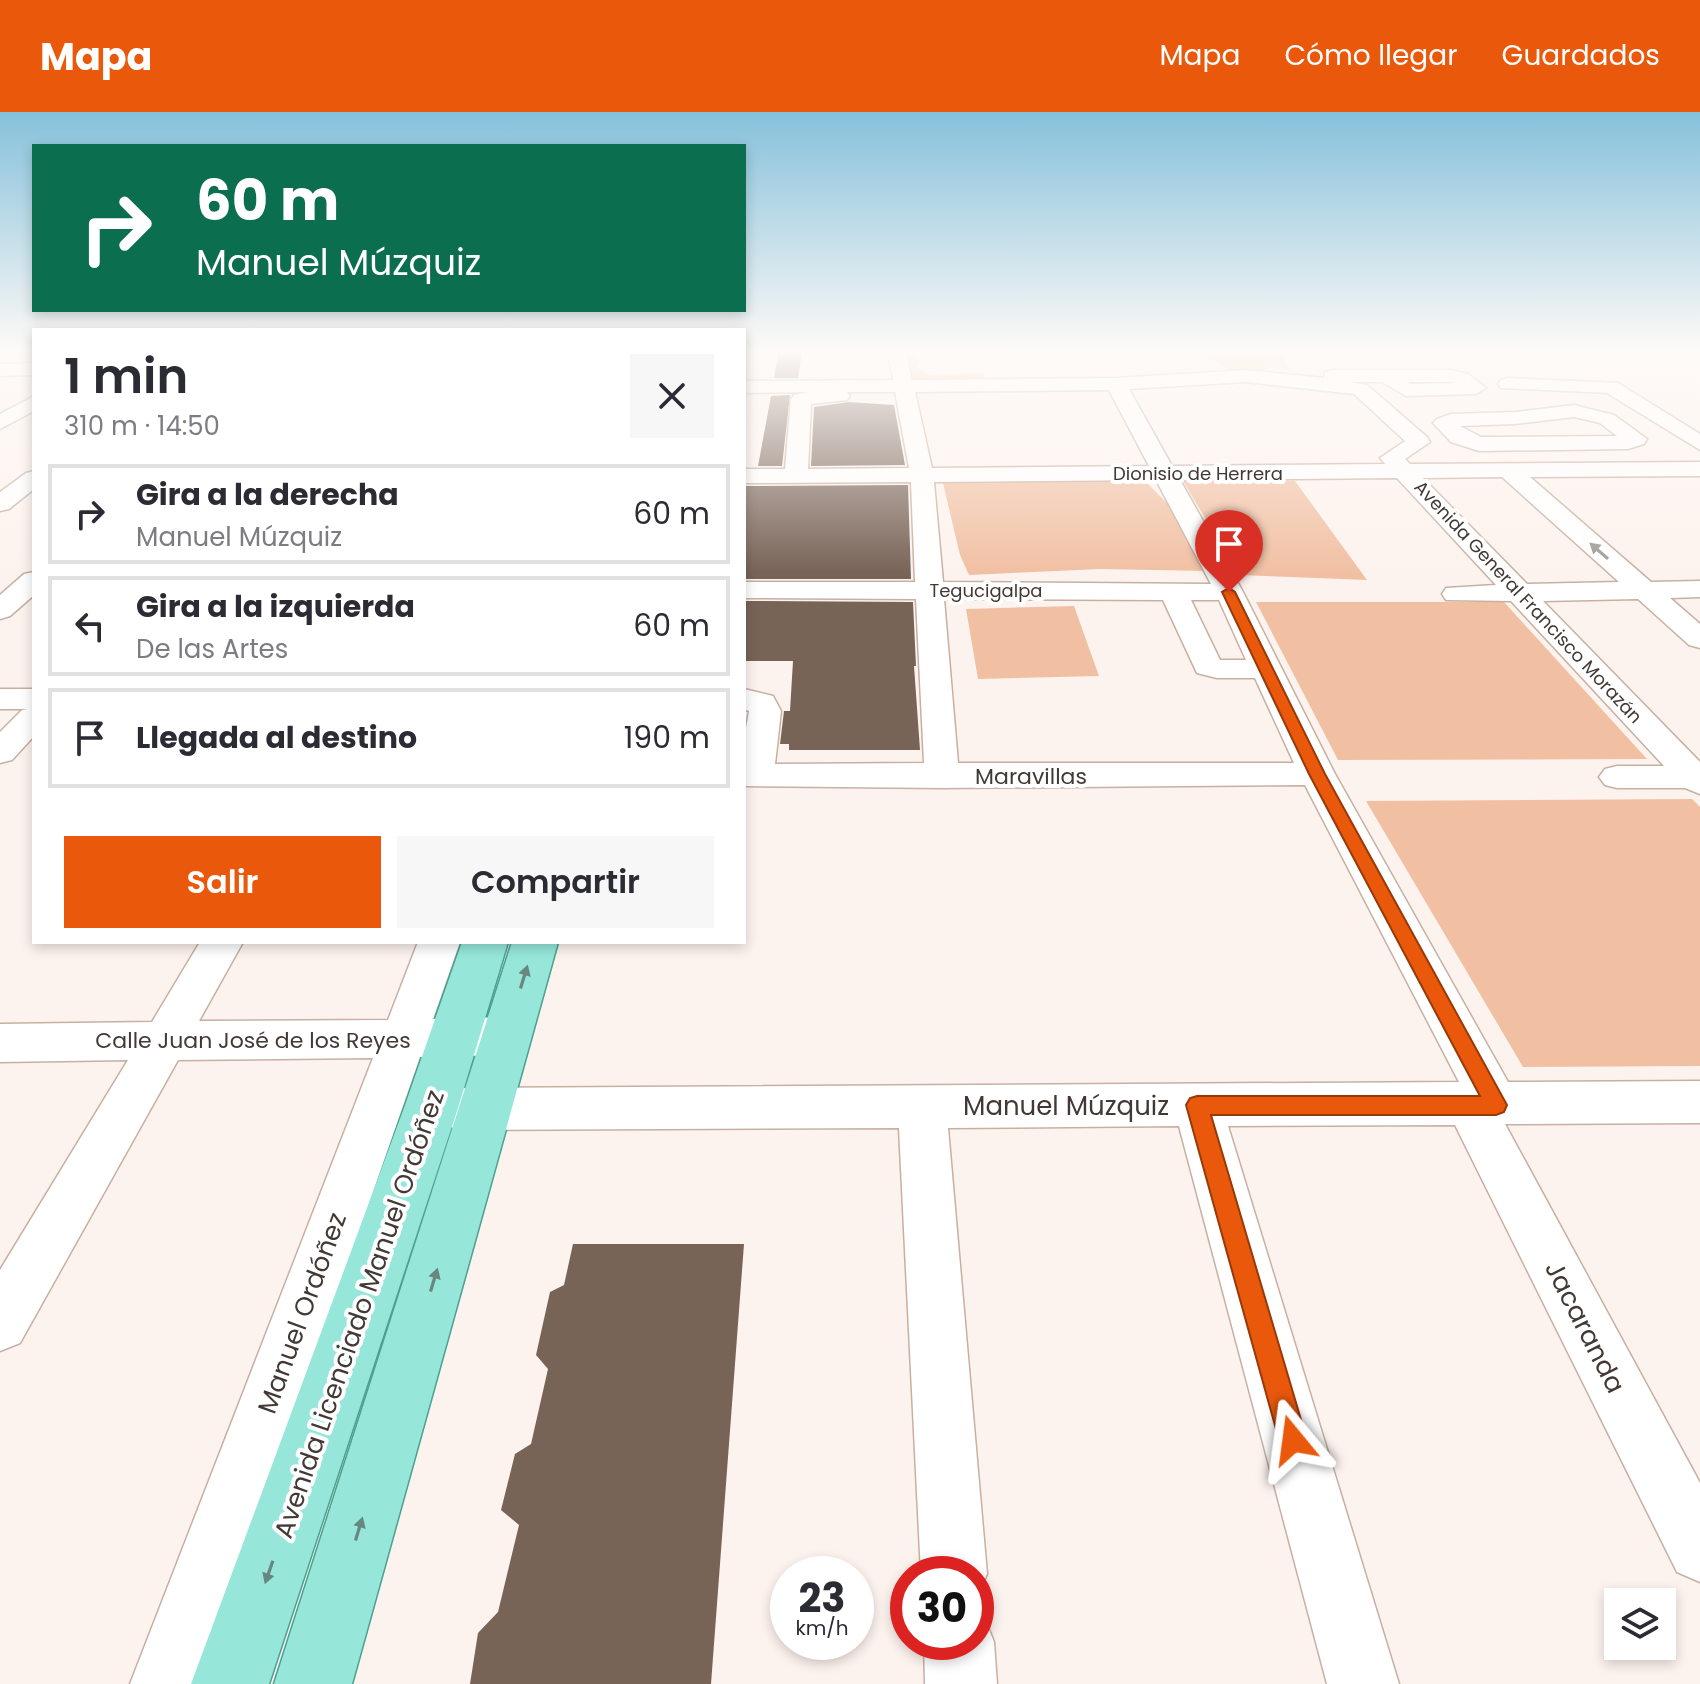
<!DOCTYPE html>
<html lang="es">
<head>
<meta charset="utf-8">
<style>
  body { margin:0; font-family:Poppins,sans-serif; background:#f7f7f7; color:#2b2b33; height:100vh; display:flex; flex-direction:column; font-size:30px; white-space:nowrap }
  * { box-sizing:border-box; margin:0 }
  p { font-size:26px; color:#7c7c81 }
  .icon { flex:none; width:44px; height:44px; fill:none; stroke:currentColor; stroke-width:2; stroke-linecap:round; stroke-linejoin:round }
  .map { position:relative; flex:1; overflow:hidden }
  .panel { position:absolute; left:32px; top:216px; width:714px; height:616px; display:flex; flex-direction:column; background:#fff; border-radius:0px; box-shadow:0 4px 12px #0003 }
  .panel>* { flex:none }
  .hud { position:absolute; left:32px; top:32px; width:714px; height:168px; border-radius:0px; box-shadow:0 4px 12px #0003; background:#0b6e4f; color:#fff; overflow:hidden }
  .controls { position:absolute; left:1604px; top:1476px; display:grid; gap:16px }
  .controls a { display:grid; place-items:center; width:72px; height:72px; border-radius:0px; background:#fff; box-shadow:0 4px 12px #0003; font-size:40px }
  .speed { position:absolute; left:770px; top:1444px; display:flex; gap:16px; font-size:40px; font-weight:700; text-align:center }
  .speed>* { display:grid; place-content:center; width:104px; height:104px; border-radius:50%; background:#fff; box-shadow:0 4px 12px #0003; line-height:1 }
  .speed small { font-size:20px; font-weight:400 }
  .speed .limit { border:12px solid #d22; background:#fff; color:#111 }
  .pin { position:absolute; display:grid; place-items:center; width:68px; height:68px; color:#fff; margin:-82px -34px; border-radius:50% 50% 50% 0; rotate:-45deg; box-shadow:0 0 8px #0007 }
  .pin .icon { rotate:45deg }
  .me { position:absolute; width:88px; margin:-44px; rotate:344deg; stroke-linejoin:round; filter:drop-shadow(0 0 6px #0008) }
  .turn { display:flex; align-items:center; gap:28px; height:168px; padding:0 32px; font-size:36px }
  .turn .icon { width:104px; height:104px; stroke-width:2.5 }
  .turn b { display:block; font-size:56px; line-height:68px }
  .round { display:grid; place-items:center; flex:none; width:84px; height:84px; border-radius:0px; background:#f7f7f7 }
  .headline { display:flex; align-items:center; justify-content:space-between; height:136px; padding:0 32px }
  h1 { font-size:48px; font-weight:600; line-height:60px }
  .cta { display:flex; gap:16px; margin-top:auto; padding:16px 32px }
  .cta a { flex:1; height:92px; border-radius:0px; background:#ea580c; color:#fff; font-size:32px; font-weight:600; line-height:92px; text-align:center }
  .cta a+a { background:#f7f7f7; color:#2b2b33 }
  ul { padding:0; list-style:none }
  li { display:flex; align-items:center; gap:24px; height:100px; margin:0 16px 12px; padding:0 16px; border:4px solid #e1e1e2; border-radius:0px }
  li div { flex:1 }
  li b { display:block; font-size:30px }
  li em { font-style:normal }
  header { display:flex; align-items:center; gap:48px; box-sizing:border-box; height:112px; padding:0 40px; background:#ea580c; color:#fff }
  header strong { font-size:38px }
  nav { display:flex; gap:44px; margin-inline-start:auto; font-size:28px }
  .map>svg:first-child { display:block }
  .green { fill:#f1c0a3 }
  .building { fill:#786357 }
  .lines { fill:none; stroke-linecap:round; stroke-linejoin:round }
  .minor-casing { stroke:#c7b0a2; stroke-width:3 }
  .major-casing { stroke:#4ba090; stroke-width:3 }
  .minor { fill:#fff; fill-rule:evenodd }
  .major { fill:#96e7da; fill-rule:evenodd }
  .oneway { fill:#a19c9a }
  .oneway2 { fill:#68877f }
  .route { fill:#ea580c; stroke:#983908; stroke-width:2 }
  .labels { text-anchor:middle; stroke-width:8; stroke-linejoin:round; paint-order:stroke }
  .far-street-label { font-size:18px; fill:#433934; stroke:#fff }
  .street-label { font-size:22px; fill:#433934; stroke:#fff }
  .near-street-label { font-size:26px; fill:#433934; stroke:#fff }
</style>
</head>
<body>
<header>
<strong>Mapa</strong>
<nav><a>Mapa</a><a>Cómo llegar</a><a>Guardados</a></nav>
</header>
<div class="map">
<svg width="1700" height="1572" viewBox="0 0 1700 1572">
  <rect width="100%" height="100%" fill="#fdf3ee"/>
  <g class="green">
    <polygon points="899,241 912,241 920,249 916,255 929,263 982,262 988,269 907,271"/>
    <polygon points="1186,241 1281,241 1291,258 1268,255 1263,259 1228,258 1207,244"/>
    <polygon points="1143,367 1168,392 1208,459 1100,457 969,463 960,443 943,371"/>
    <polygon points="1183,369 1295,369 1367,468 1239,463"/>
    <polygon points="1504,490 1647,647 1338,648 1256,490"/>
    <polygon points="1074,494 1099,564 978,567 966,497"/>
    <polygon points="1692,687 1700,695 1700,954 1523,955 1366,689"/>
  </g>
  <g class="building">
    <polygon points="778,241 802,241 798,266 774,266"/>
    <polygon points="790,283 782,354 758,354 771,284"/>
    <polygon points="849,290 894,293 905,353 811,354 814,295"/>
    <polygon points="908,373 911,467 744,467 744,374"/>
    <polygon points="744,489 913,490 916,554 914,554 920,638 789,638 789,632 780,632 784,599 790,599 793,549 744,549"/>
    <polygon points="573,1132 744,1132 711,1572 470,1572 478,1521 498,1500 519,1413 501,1398 515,1342 531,1332 548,1257 536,1243 550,1180 564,1173"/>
  </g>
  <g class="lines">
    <defs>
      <g id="minor">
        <path d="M888 241H906L912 268 1116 266 1246 258 1324 266 1325 260 1332 258H1451L1468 262 1486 276 1476 282 1406 284 1382 270H1350L1367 273 1427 325 1430 330 1405 347 1410 352 1700 350V364L1530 365 1651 470 1700 469V485L1670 486 1700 512V536L1689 533 1638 487 1543 489 1700 650V682L1685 676H1617L1605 673 1599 665 1605 657 1617 654H1664L1511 489 1446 488 1442 482 1446 476 1496 473 1397 366 1180 368 1243 480 1335 662 1508 970 1700 969V1011L1505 1012 1700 1371V1470L1677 1460 1455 1013 1228 1014 1399 1572H1327L1179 1014 948 1016 987 1462 976 1486V1462H921L899 1016 459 1018 442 1012 435 997 442 982 459 976 1459 970 1305 673 942 676 744 674V628L749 599 744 597V577L773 584 781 599 775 652 924 651 916 487 744 486V470H915L911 370 744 371V357H785L791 287 794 283 808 280 744 281V269L893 268ZM1246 270 1354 282 1405 329 1380 346 1385 352 1172 354 1129 277ZM1407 270H1451L1455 271 1410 272ZM1109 278 1149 354 932 356 915 280ZM847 280H895L909 356 808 357 811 292 847 288 850 284ZM1502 365 1619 470 1527 472 1423 366ZM1156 368 1211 472 943 470 934 370ZM944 487 1163 488 1197 561 1217 566H1255L1294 651H958ZM1191 488H1219L1246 548H1220Z"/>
        <polygon points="34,251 34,263 0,264 0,252"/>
        <polygon points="1508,266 1618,271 1700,322 1700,338 1607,281 1501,276 1498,272 1501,268"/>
        <polygon points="34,284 34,299 0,317 0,302"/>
        <path d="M1574 293 1614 303 1647 327 1644 332 1628 337 1479 339 1451 330 1433 311 1437 307 1451 302 1515 300ZM1574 305 1600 311 1617 324 1481 325 1460 314 1515 312Z"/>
        <polygon points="34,359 34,377 9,397 0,399 0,380 26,361"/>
        <polygon points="34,460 34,483 10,504 0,507 0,483 24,462"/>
        <polygon points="0,577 34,577 34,624 12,648 0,651 0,620 22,598 28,597 0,597"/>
        <polygon points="200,830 243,830 199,909 388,908 418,830 460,830 433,907 506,905 522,911 529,924 522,937 506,943 420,945 202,1572 130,1572 373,946 178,948 20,1231 0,1239 0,1158 128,948 0,950 0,912 152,910"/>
        <polygon points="976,1502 984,1505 994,1530 997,1572 925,1572 924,1530 976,1530"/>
      </g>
      <g id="major">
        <polygon points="462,830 508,830 458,996 269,1572 191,1572 404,996"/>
        <polygon points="512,830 558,830 352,1572 274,1572"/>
      </g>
    </defs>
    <use href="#minor" class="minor-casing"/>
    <use href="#major" class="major-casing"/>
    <use href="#minor" class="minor"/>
    <use href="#major" class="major"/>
  </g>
  <defs><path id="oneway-solid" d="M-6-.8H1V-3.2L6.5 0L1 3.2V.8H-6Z" transform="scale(2)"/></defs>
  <use class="oneway" href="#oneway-solid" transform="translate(1599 439) rotate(-139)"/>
  <g class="oneway2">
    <use href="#oneway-solid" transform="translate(524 865) rotate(-73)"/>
    <use href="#oneway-solid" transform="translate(434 1168) rotate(-73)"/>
    <use href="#oneway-solid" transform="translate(359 1417) rotate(-73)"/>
    <use href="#oneway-solid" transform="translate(269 1460) rotate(109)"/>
  </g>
  <linearGradient id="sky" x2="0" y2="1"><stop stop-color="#85c1db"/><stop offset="0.52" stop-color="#fefaf7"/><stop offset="1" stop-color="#fefaf7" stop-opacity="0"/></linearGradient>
  <rect width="1700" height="461" fill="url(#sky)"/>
  <polygon class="route" points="1229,476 1235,480 1325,662 1507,993 1504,1000 1496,1003 1211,1003 1307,1328 1303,1338 1293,1342 1284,1338 1279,1328 1186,993 1190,986 1197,984 1480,984 1309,662 1222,480"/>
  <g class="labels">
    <g class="far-street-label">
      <text x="1198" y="368">Dionisio de Herrera</text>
      <text x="986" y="485">Tegucigalpa</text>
      <text transform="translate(1528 490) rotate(47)" y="6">Avenida General Francisco Morazán</text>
    </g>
    <g class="street-label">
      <text x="1031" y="672">Maravillas</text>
      <text x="253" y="936">Calle Juan José de los Reyes</text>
    </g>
    <g class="near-street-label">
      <text x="1066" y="1003">Manuel Múzquiz</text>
      <text transform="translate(302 1201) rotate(-70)" y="9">Manuel Ordóñez</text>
      <text transform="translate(359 1202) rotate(-71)" y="9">Avenida Licenciado Manuel Ordóñez</text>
      <text transform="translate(1585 1215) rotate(63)" y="9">Jacaranda</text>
    </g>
  </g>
</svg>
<div class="controls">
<a><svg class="icon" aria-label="layers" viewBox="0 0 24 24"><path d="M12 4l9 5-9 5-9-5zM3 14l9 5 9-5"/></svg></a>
</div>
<div class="speed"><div>23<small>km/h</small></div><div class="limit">30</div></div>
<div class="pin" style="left:1229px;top:480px;background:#d93025"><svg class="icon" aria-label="arrive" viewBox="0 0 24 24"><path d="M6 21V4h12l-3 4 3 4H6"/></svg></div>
<svg class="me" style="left:1293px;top:1328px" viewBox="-20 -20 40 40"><path d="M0-17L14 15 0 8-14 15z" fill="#ea580c" stroke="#fff" stroke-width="4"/></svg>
<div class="hud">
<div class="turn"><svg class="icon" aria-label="right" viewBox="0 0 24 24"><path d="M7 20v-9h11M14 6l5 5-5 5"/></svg><div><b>60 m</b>Manuel Múzquiz</div></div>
</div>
<section class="panel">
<div class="headline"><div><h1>1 min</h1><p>310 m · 14:50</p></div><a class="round"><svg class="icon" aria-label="close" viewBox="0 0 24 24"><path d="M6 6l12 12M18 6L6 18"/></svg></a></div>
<ul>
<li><svg class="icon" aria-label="right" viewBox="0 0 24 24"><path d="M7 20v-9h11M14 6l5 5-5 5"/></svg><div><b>Gira a la derecha</b><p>Manuel Múzquiz</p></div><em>60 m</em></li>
<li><svg class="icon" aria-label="left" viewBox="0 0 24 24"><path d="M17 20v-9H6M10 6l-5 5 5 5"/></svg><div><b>Gira a la izquierda</b><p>De las Artes</p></div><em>60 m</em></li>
<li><svg class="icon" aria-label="arrive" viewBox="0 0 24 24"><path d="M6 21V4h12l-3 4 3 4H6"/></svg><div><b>Llegada al destino</b></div><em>190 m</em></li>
</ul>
<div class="cta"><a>Salir</a><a>Compartir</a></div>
</section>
</div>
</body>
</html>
